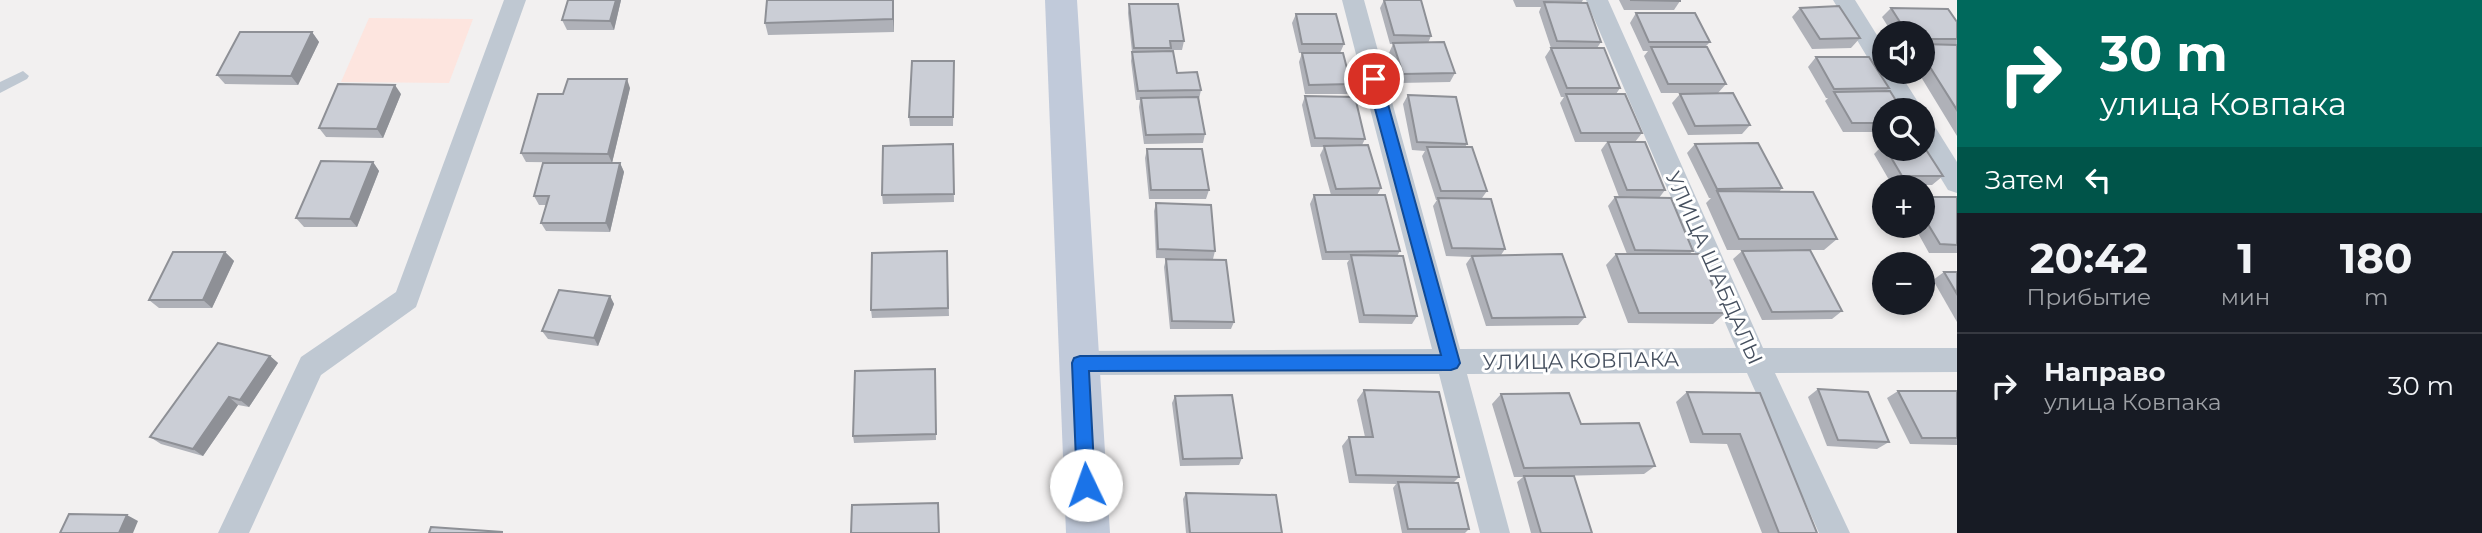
<!DOCTYPE html>
<html lang="ru">
<head>
<meta charset="utf-8">
<style>
  body { margin:0; font-family:Montserrat,sans-serif; background:#20242c; color:#f1f3f6; height:100vh; display:flex; flex-direction:column; font-size:26px; white-space:nowrap }
  * { box-sizing:border-box; margin:0 }
  p { font-size:23px; color:#9ea1a6 }
  .icon { flex:none; width:38px; height:38px; fill:none; stroke:currentColor; stroke-width:2; stroke-linecap:round; stroke-linejoin:round }
  .map { position:relative; flex:1; overflow:hidden }
  .side { display:flex; flex-direction:column; background:#171b24; width:525px }
  .side>* { flex:none }
  .banner { background:#00695c; color:#fff; overflow:hidden }
  .buttons { position:absolute; left:1872px; top:21px; display:grid; gap:14px }
  .buttons a { display:grid; place-items:center; width:63px; height:63px; border-radius:50%; background:#171b24; box-shadow:0 4px 10px #0003; font-size:35px }
  .pin { position:absolute; display:grid; place-items:center; width:60px; height:60px; color:#fff; margin:-30px; border:4px solid #fff; border-radius:50%; box-shadow:0 2px 7px #0007 }
  .me { position:absolute; width:77px; margin:-38px; rotate:357deg; stroke-linejoin:round; filter:drop-shadow(0 0 5px #0008) }
  .turn { display:flex; align-items:center; gap:24px; height:147px; padding:0 28px; font-size:32px }
  .turn .icon { width:91px; height:91px; stroke-width:2.5 }
  .turn b { display:block; font-size:49px; line-height:60px }
  .then { display:flex; align-items:center; height:66px; padding:0 28px; background:#0003; gap:14px; font-size:26px }
  .eta { display:flex; justify-content:space-evenly; align-items:center; height:119px; text-align:center }
  .eta b { font-size:42px; font-weight:700; line-height:49px }
  ul { padding:0; list-style:none }
  li { display:flex; align-items:center; gap:21px; height:105px; padding:0 28px; border-top:2px solid #363941 }
  li div { flex:1 }
  li b { display:block; font-size:26px }
  li em { font-style:normal }
  main { display:flex; flex:1; min-height:0 }
  .map>svg:first-child { display:block }
  .medical { fill:#fde5df }
  .lines { fill:none; stroke-linecap:round; stroke-linejoin:round }
  .service { fill:#bfc8d2; fill-rule:evenodd }
  .minor { fill:#bfc8d2; fill-rule:evenodd }
  .secondary { fill:#c1cada; fill-rule:evenodd }
  .wall { fill:#afb1b8 }
  .shaded-wall { fill:#8e9096 }
  .building { fill:#cbced6; stroke:#8e9096; stroke-width:2 }
  .route { fill:#1a73e8; stroke:#114b97; stroke-width:2 }
  .labels { text-anchor:middle; stroke-width:6; stroke-linejoin:round; paint-order:stroke }
  .street-label { font-size:21px; fill:#46505f; stroke:#fff }
</style>
</head>
<body>
<main>
<div class="map">
<svg width="1957" height="533" viewBox="0 0 1957 533">
  <rect width="100%" height="100%" fill="#f2f0f0"/>
  <polygon class="medical" points="369,18 473,19 449,83 341,82"/>
  <g class="lines">
    <polygon class="service" points="23,71 29,76 27,79 0,93 0,82"/>
    <g class="minor">
      <polygon points="504,0 526,0 416,307 321,375 249,533 218,533 301,357 396,292"/>
      <polygon points="1342,0 1364,0 1460,349 1736,348 1586,0 1608,0 1763,348 1957,348 1957,372 1775,373 1850,533 1819,533 1747,373 1467,374 1510,533 1480,533 1439,374 1080,375 1070,372 1066,363 1070,354 1080,351 1432,349"/>
      <polygon points="1833,0 1855,0 1885,48 1885,72 1899,72 1923,110 1899,110"/>
      <polygon points="1923,120 1932,122 1957,162 1957,193 1948,190 1923,149"/>
    </g>
    <polygon class="secondary" points="1045,0 1077,0 1110,533 1066,533"/>
  </g>
  <g class="wall">
    <polygon points="568,0 621,0 614,30 567,30 562,20"/>
    <polygon points="894,0 894,32 768,35 765,23"/>
    <polygon points="1384,0 1421,0 1431,36 1428,43 1455,73 1450,82 1399,83 1389,53 1393,44 1390,44 1380,8"/>
    <polygon points="1513,0 1583,0 1581,3 1601,42 1597,48 1620,88 1616,94 1642,133 1635,142 1665,190 1659,198 1693,251 1689,254 1725,313 1713,324 1628,323 1606,265 1616,254 1627,254 1608,206 1615,197 1619,197 1601,150 1607,142 1575,142 1560,103 1564,97 1561,97 1545,57 1551,48 1539,12 1541,7 1516,7"/>
    <polygon points="1619,0 1680,0 1680,1 1674,10 1624,10"/>
    <polygon points="1129,4 1184,41 1182,50 1170,50 1170,51 1177,73 1201,90 1199,99 1205,134 1203,143 1144,144 1139,107 1140,100 1136,100 1131,61 1132,52 1128,13"/>
    <polygon points="1800,8 1860,38 1851,48 1812,49 1792,17"/>
    <polygon points="1891,8 1957,22 1957,136 1918,72 1923,72 1923,33 1892,33 1882,17"/>
    <polygon points="1636,13 1710,42 1705,47 1726,84 1718,93 1661,93 1644,56 1648,51 1643,51 1630,23"/>
    <polygon points="1296,14 1344,44 1340,53 1351,84 1347,94 1305,94 1299,62 1302,53 1299,53 1292,23"/>
    <polygon points="312,32 319,42 298,85 225,84 217,75"/>
    <polygon points="1816,57 1889,88 1886,91 1885,132 1843,132 1825,101 1828,98 1826,98 1808,67"/>
    <polygon points="954,71 953,126 910,126 909,117"/>
    <polygon points="630,88 612,163 526,162 521,153 563,94"/>
    <polygon points="401,94 383,138 326,137 319,128"/>
    <polygon points="1680,94 1750,125 1742,134 1688,135 1672,103"/>
    <polygon points="1408,95 1467,144 1465,147 1487,191 1482,198 1505,249 1501,255 1585,317 1578,325 1486,326 1466,264 1471,257 1446,256 1433,206 1437,200 1436,200 1422,156 1425,151 1412,150 1403,104"/>
    <polygon points="1305,96 1365,139 1362,145 1381,188 1377,195 1400,251 1397,256 1417,316 1412,324 1359,323 1347,263 1349,260 1322,260 1310,204 1314,195 1331,195 1320,155 1324,147 1311,147 1302,105"/>
    <polygon points="953,144 954,202 883,204 882,195"/>
    <polygon points="1695,144 1782,188 1779,192 1837,239 1824,250 1810,250 1842,311 1832,319 1762,320 1733,259 1742,251 1779,250 1727,250 1706,203 1711,198 1709,198 1687,153"/>
    <polygon points="1883,145 1885,145 1885,149 1923,149 1943,176 1932,185 1892,185 1874,154"/>
    <polygon points="1147,149 1209,190 1206,199 1149,199 1145,158"/>
    <polygon points="373,162 379,171 357,227 304,227 296,218"/>
    <polygon points="620,163 624,172 610,232 546,231 541,223 546,205 539,205 534,196"/>
    <polygon points="1923,197 1957,197 1957,253 1929,253 1914,226 1923,226"/>
    <polygon points="1156,203 1215,251 1213,259 1234,322 1231,329 1170,329 1164,267 1166,259 1207,259 1156,258 1154,211"/>
    <polygon points="947,251 949,316 872,318 871,310"/>
    <polygon points="225,252 234,261 212,308 159,308 149,300"/>
    <polygon points="1944,272 1957,272 1957,322 1933,280"/>
    <polygon points="610,296 614,304 598,346 548,339 542,331"/>
    <polygon points="270,356 278,363 249,407 238,405 203,456 161,444 150,437"/>
    <polygon points="935,376 936,440 854,443 853,436"/>
    <polygon points="1818,389 1889,442 1877,449 1827,446 1808,397"/>
    <polygon points="1364,390 1459,477 1453,483 1469,529 1465,533 1402,533 1393,488 1396,484 1349,483 1342,446 1349,437 1365,437 1357,400"/>
    <polygon points="1898,391 1957,391 1957,445 1910,444 1887,398"/>
    <polygon points="1687,392 1760,393 1817,533 1762,533 1727,444 1690,443 1676,402"/>
    <polygon points="1501,394 1581,424 1655,466 1644,474 1556,476 1592,533 1531,533 1517,482 1523,477 1514,477 1492,404"/>
    <polygon points="1175,396 1242,458 1239,465 1180,466 1172,403"/>
    <polygon points="1186,493 1282,533 1186,533 1183,499"/>
  </g>
  <g class="shaded-wall">
    <polygon points="616,0 621,0 614,30 610,21"/>
    <polygon points="893,0 894,0 894,32 893,19"/>
    <polygon points="312,32 319,42 298,85 291,76"/>
    <polygon points="627,79 630,88 612,163 608,154"/>
    <polygon points="395,85 401,94 383,138 377,129"/>
    <polygon points="373,162 379,171 357,227 350,219"/>
    <polygon points="620,163 624,172 610,232 606,223"/>
    <polygon points="225,252 234,261 212,308 203,300"/>
    <polygon points="610,296 614,304 598,346 594,338"/>
    <polygon points="270,356 278,363 249,407 240,400"/>
    <polygon points="229,397 238,405 203,456 193,449"/>
    <polygon points="127,515 138,521 133,533 119,533"/>
  </g>
  <g class="building">
    <polygon points="568,0 616,0 610,21 562,20"/>
    <polygon points="767,0 893,0 893,19 765,23"/>
    <polygon points="1384,0 1421,0 1431,36 1394,35"/>
    <polygon points="1630,0 1680,0 1680,1"/>
    <polygon points="1544,2 1587,3 1601,42 1557,41"/>
    <polygon points="1129,4 1178,4 1184,41 1170,41 1171,48 1134,48"/>
    <polygon points="1839,6 1860,38 1820,39 1800,8"/>
    <polygon points="1891,8 1948,9 1957,22 1957,39 1923,39 1923,33 1907,33"/>
    <polygon points="1636,13 1695,13 1710,42 1649,42"/>
    <polygon points="1296,14 1336,14 1344,44 1302,44"/>
    <polygon points="240,32 312,32 291,76 217,75"/>
    <polygon points="1444,42 1455,73 1403,74 1393,43"/>
    <polygon points="1923,44 1957,45 1957,110 1923,56"/>
    <polygon points="1651,47 1707,47 1726,84 1668,84"/>
    <polygon points="1551,48 1604,48 1620,88 1567,88"/>
    <polygon points="1173,51 1177,73 1197,72 1201,90 1138,91 1132,52"/>
    <polygon points="1302,53 1343,53 1351,84 1309,85"/>
    <polygon points="1816,57 1869,57 1889,88 1834,89"/>
    <polygon points="912,61 954,61 953,117 909,117"/>
    <polygon points="568,79 627,79 608,154 521,153 538,94 563,94"/>
    <polygon points="338,84 395,85 377,129 319,128"/>
    <polygon points="1890,91 1902,110 1885,110 1885,123 1852,123 1834,92"/>
    <polygon points="1733,93 1750,125 1695,126 1680,94"/>
    <polygon points="1566,94 1625,94 1642,133 1581,133"/>
    <polygon points="1408,95 1456,97 1467,144 1417,142"/>
    <polygon points="1305,96 1355,97 1365,139 1315,138"/>
    <polygon points="1198,97 1205,134 1146,135 1141,98"/>
    <polygon points="1608,142 1645,142 1665,190 1627,190"/>
    <polygon points="1758,143 1782,188 1717,189 1695,144"/>
    <polygon points="953,144 954,194 882,195 883,146"/>
    <polygon points="1368,145 1381,188 1336,189 1324,146"/>
    <polygon points="1923,145 1943,176 1902,176 1886,149 1923,149"/>
    <polygon points="1427,147 1472,147 1487,191 1441,191"/>
    <polygon points="1147,149 1202,149 1209,190 1151,190"/>
    <polygon points="321,161 373,162 350,219 296,218"/>
    <polygon points="543,163 620,163 606,223 541,223 549,196 534,196"/>
    <polygon points="1717,191 1813,192 1837,239 1739,239"/>
    <polygon points="1314,195 1385,195 1400,251 1326,252"/>
    <polygon points="1615,197 1671,198 1693,251 1635,250"/>
    <polygon points="1923,197 1957,197 1957,245 1940,244 1923,216"/>
    <polygon points="1438,198 1491,199 1505,249 1452,248"/>
    <polygon points="1156,203 1211,205 1215,251 1158,249"/>
    <polygon points="1810,250 1842,311 1772,312 1742,251"/>
    <polygon points="947,251 948,308 871,310 872,253"/>
    <polygon points="173,252 225,252 203,300 149,300"/>
    <polygon points="1562,254 1585,317 1492,318 1472,256"/>
    <polygon points="1616,254 1699,254 1725,313 1639,313"/>
    <polygon points="1351,255 1403,256 1417,316 1364,315"/>
    <polygon points="1166,259 1226,260 1234,322 1172,321"/>
    <polygon points="1944,272 1957,272 1957,294"/>
    <polygon points="559,290 610,296 594,338 542,331"/>
    <polygon points="218,343 270,356 240,400 229,397 193,449 150,437"/>
    <polygon points="935,369 936,434 853,436 855,371"/>
    <polygon points="1818,389 1868,392 1889,442 1838,440"/>
    <polygon points="1364,390 1439,392 1459,477 1356,475 1349,437 1373,437"/>
    <polygon points="1898,391 1957,391 1957,438 1922,438"/>
    <polygon points="1687,392 1760,393 1817,533 1779,533 1740,434 1703,434"/>
    <polygon points="1569,393 1581,424 1639,423 1655,466 1524,468 1501,394"/>
    <polygon points="1232,395 1242,458 1183,459 1175,396"/>
    <polygon points="1524,476 1574,476 1592,533 1541,533"/>
    <polygon points="1398,482 1458,483 1469,529 1408,529"/>
    <polygon points="1186,493 1276,495 1282,533 1190,533"/>
    <polygon points="938,503 939,533 851,533 852,505"/>
    <polygon points="69,514 127,515 119,533 60,533"/>
    <polygon points="431,527 502,532 502,533 429,533"/>
  </g>
  <polygon class="route" points="1374,74 1381,79 1460,363 1457,368 1451,370 1089,371 1095,485 1092,491 1086,493 1079,491 1077,485 1072,363 1074,358 1080,356 1441,355 1367,79"/>
  <g class="labels">
    <g class="street-label">
      <text transform="translate(1714 268) rotate(66)" y="7">УЛИЦА ШАБДАЛЫ</text>
      <text transform="translate(1581 361) rotate(-1)" y="7">УЛИЦА КОВПАКА</text>
    </g>
  </g>
</svg>
<div class="buttons">
<a><svg class="icon" aria-label="sound" viewBox="0 0 24 24"><path d="M4 9h4l5-4v14l-5-4H4zM17 9q2 3 0 6"/></svg></a>
<a><svg class="icon" aria-label="search" viewBox="0 0 24 24"><circle cx="10" cy="10" r="6"/><path d="M15 15l6 6"/></svg></a>
<a>+</a>
<a>−</a>
</div>
<div class="pin" style="left:1374px;top:79px;background:#d93025"><svg class="icon" aria-label="arrive" viewBox="0 0 24 24"><path d="M6 21V4h12l-3 4 3 4H6"/></svg></div>
<svg class="me" style="left:1086px;top:485px" viewBox="-20 -20 40 40"><circle r="19" fill="#fff"/><path d="M0-13L10 11 0 6-10 11z" fill="#1a73e8"/></svg>
</div>
<section class="side">
<div class="banner">
<div class="turn"><svg class="icon" aria-label="right" viewBox="0 0 24 24"><path d="M7 20v-9h11M14 6l5 5-5 5"/></svg><div><b>30 m</b>улица Ковпака</div></div>
<div class="then">Затем<svg class="icon" aria-label="left" viewBox="0 0 24 24"><path d="M17 20v-9H6M10 6l-5 5 5 5"/></svg></div>
</div>
<div class="eta">
<div><b>20:42</b><p>Прибытие</p></div>
<div><b>1</b><p>мин</p></div>
<div><b>180</b><p>m</p></div>
</div>
<ul>
<li><svg class="icon" aria-label="right" viewBox="0 0 24 24"><path d="M7 20v-9h11M14 6l5 5-5 5"/></svg><div><b>Направо</b><p>улица Ковпака</p></div><em>30 m</em></li>
</ul>
</section>
</main>
</body>
</html>
